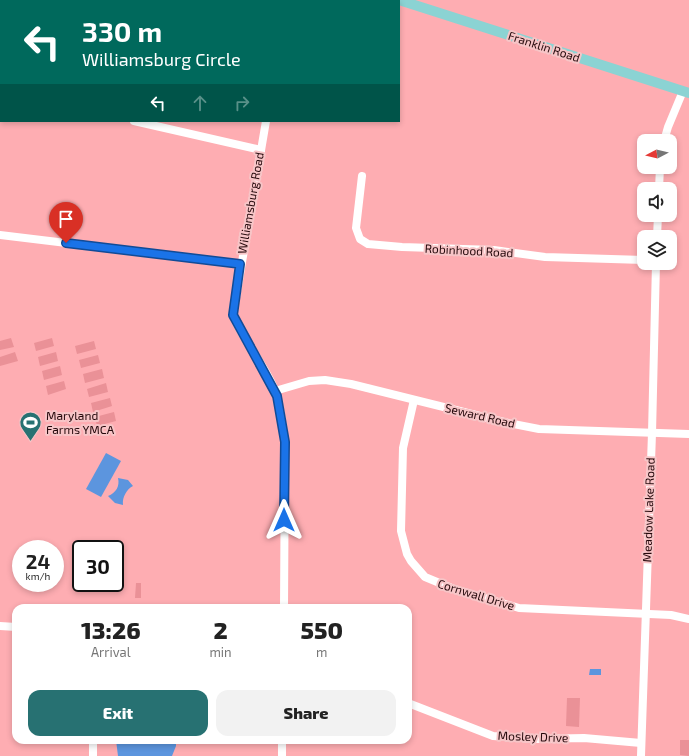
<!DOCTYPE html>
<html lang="en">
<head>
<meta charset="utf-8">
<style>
  body { margin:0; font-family:"Exo 2",sans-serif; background:#f2f2f2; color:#222; height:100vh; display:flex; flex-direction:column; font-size:15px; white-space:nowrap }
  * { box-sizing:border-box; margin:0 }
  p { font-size:13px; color:#767676 }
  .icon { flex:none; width:22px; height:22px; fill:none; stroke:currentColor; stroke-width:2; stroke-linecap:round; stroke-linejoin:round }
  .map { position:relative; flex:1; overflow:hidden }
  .panel { position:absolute; left:12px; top:604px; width:400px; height:140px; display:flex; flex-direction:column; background:#fff; border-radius:12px; box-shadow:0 2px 6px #0003 }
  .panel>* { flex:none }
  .guide { position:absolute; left:0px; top:0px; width:400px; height:122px; box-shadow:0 2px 6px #0003; background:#00695c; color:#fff; overflow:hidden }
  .needle { width:26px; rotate:263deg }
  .tools { position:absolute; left:637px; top:134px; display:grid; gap:8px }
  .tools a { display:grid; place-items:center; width:40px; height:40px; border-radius:8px; background:#fff; box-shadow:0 2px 6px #0003; font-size:20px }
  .speed { position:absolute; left:12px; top:540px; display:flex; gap:8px; font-size:20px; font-weight:700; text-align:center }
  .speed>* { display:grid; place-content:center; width:52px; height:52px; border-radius:50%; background:#fff; box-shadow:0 2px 6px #0003; line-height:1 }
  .speed small { font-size:10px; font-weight:400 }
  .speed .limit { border:2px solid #111; border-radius:6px; background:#fff; color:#111 }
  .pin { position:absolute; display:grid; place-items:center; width:34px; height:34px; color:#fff; margin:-41px -17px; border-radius:50% 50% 50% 0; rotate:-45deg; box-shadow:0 0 4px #0007 }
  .pin .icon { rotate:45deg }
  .me { position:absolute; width:44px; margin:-22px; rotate:0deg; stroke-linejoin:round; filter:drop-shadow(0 0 3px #0008) }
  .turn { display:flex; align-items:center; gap:14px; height:84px; padding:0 16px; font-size:18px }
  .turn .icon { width:52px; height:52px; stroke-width:2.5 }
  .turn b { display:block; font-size:28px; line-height:34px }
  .lanes { display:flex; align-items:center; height:38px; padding:0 16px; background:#0003; justify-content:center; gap:20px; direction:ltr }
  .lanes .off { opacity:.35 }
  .eta { display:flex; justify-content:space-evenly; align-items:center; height:68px; text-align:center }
  .eta b { font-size:24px; font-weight:800; line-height:28px }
  .cta { display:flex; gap:8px; margin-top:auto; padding:8px 16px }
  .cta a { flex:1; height:46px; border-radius:12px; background:#277172; color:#fff; font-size:16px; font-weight:800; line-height:46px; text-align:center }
  .cta a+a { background:#f2f2f2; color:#222 }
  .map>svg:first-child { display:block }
  .green { fill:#ea9197 }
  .water { fill:#5c95de }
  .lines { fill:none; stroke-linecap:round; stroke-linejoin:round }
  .minor { stroke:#fff; stroke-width:8 }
  .major { stroke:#8bd3d3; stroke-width:10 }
  .route-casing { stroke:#114b97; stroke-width:10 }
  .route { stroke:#1a73e8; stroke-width:7 }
  .labels { text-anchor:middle; stroke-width:4; stroke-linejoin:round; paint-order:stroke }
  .street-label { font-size:12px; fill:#24080b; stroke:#f7c5c7 }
  .poi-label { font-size:12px; fill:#24080b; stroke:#f7c5c7; text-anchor:start }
</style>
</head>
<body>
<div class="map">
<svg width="689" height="756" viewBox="0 0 689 756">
  <rect width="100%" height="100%" fill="#feadb2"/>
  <g class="green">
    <polygon points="11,338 14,347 0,350 0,341"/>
    <polygon points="52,338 54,346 36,351 34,343"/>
    <polygon points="94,341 96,349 77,354 75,346"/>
    <polygon points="15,352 18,361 0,366 0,357"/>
    <polygon points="56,352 58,361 40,366 38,357"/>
    <polygon points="98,355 100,363 81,368 79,360"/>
    <polygon points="60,366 62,375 44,380 42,371"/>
    <polygon points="102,369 104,378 85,383 83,374"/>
    <polygon points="64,381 66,389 48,395 46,386"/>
    <polygon points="106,383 108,392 89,397 87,389"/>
    <polygon points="110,398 112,406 93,412 91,403"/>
    <polygon points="114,412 116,421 97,426 95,417"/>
    <polygon points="136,583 141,583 141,598 135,598"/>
    <polygon points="567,698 580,698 579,727 566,726"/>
    <polygon points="680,740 689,740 689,756 680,755"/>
  </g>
  <g class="water">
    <polygon points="106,453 121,461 101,497 86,489"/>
    <path d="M118 478 128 480 133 486C127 489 122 497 123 505L115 503 108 496C116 493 120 486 118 478Z"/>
    <polygon points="590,669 601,669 601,675 589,675"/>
    <polygon points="116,740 176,740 176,746 172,756 118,756"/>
  </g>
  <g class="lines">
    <g class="minor">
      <polyline points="288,1 288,0"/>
      <polyline points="0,110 1,110"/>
      <polyline points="134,121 261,150"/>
      <path d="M266 121 233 315C243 341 263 362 274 388 281 405 282 424 285 442L284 608"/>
      <polyline points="664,141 668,127 683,91"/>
      <polyline points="362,176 356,228 360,239 368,244 402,247 494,250 545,257 644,260"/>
      <polyline points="659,189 660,167"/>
      <polyline points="0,235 240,264"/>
      <polyline points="657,237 658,215"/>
      <polyline points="275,391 309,381 325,380 351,384 508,423 539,429 689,434"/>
      <polyline points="414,400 403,448 401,531 407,554 411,561 425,577 454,589 519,608 671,615 689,619"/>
      <polyline points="0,626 16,627"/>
      <polyline points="408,703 493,736 535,739 584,738 641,743"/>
      <polyline points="93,756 93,740"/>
      <polyline points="282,756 282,740"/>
      <polyline points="641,756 652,433 656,263"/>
    </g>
    <polyline class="major" points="399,0 689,93"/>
  </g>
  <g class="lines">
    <defs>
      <polyline id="route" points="66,243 240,264 233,315 277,396 285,442 284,520"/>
    </defs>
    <use href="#route" class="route-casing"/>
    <use href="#route" class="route"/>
  </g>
  <defs>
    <symbol id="stadium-pin" viewBox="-11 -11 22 30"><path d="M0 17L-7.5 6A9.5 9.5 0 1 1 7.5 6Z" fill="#277172" stroke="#f7c5c7"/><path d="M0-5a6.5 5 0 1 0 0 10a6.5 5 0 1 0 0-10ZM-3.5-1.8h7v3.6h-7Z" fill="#fff"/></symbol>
  </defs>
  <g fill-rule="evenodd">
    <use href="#stadium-pin" x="18" y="410" width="25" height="34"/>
  </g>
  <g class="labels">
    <g class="street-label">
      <text transform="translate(544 47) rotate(18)" y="4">Franklin Road</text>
      <text transform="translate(251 203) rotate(-80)" y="4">Williamsburg Road</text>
      <text transform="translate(469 251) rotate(3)" y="4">Robinhood Road</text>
      <text transform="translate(480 416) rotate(13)" y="4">Seward Road</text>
      <text transform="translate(649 510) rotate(-88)" y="4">Meadow Lake Road</text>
      <text transform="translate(476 595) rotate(17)" y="4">Cornwall Drive</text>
      <text transform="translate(533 737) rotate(2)" y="4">Mosley Drive</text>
    </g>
    <g class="poi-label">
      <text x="46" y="420">Maryland<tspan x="46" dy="14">Farms YMCA</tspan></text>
    </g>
  </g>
</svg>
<div class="tools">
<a><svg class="needle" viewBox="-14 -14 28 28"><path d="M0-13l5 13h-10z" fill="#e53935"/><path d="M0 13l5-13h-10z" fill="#767676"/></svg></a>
<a><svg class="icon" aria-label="sound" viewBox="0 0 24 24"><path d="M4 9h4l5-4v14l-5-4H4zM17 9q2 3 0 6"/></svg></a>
<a><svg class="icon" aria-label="layers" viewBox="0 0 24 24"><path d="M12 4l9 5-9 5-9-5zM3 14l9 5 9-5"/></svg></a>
</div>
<div class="speed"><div>24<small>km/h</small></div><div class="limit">30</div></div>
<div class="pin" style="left:66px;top:243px;background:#d93025"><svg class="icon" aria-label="arrive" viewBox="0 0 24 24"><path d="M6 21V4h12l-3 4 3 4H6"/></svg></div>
<svg class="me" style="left:284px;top:520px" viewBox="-20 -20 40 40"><path d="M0-17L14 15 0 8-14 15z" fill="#1a73e8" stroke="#fff" stroke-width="4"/></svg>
<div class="guide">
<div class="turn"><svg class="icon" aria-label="left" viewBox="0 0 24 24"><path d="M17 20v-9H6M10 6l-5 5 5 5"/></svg><div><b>330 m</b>Williamsburg Circle</div></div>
<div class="lanes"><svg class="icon" aria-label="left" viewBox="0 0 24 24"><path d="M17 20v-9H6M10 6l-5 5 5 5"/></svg><svg class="icon off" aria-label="ahead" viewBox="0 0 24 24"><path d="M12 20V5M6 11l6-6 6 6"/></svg><svg class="icon off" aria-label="right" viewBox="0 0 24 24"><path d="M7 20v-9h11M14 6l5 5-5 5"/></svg></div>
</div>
<section class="panel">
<div class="eta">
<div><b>13:26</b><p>Arrival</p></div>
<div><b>2</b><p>min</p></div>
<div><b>550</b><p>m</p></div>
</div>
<div class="cta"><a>Exit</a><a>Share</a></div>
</section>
</div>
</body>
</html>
